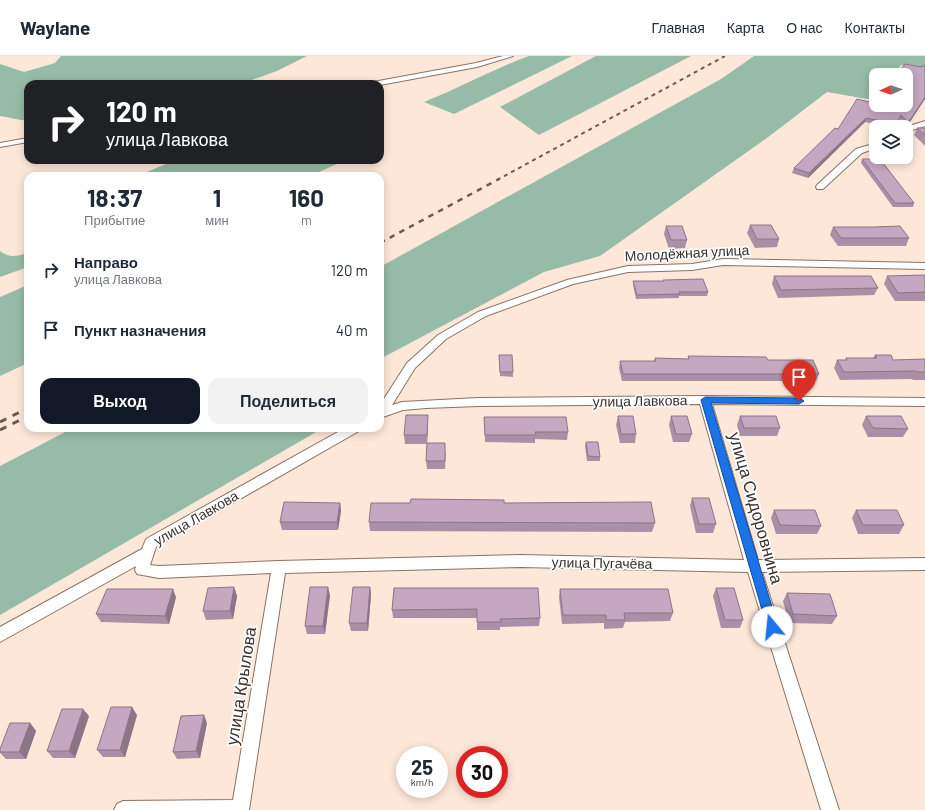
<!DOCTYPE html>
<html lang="ru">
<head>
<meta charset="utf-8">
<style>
  body { margin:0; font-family:Barlow,sans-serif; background:#f2f2f3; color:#1f2937; height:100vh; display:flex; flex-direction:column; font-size:15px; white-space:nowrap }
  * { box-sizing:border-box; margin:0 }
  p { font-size:13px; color:#747a83 }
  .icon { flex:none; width:22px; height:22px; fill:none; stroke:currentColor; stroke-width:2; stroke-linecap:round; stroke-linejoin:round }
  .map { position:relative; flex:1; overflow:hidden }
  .sheet { position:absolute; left:24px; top:116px; width:360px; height:260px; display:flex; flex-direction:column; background:#fff; border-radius:12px; box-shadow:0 2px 10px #0003 }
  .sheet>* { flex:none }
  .banner { position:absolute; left:24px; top:24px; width:360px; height:84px; border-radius:12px; box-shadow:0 2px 10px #0003; background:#202124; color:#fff; overflow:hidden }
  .needle { width:26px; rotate:267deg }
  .tools { position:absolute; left:869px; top:12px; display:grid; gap:8px }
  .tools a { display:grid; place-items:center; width:44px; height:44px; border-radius:8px; background:#fff; box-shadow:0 2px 10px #0003; font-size:20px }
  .speed { position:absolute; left:396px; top:690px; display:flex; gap:8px; font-size:20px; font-weight:700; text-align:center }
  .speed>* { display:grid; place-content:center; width:52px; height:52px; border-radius:50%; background:#fff; box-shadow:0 2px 10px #0003; line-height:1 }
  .speed small { font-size:10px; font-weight:400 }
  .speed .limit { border:6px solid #d22; background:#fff; color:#111 }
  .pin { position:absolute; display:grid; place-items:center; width:34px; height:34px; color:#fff; margin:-41px -17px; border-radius:50% 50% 50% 0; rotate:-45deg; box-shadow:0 0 4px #0007 }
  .pin .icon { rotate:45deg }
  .me { position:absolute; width:44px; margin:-22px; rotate:343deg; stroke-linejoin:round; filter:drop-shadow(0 0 3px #0008) }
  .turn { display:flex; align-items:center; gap:14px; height:84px; padding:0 16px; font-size:18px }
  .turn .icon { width:52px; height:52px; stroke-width:2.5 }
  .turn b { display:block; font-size:28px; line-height:34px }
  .eta { display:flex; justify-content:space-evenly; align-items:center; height:68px; text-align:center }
  .eta b { font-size:24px; font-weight:700; line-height:28px }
  .cta { display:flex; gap:8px; margin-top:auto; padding:8px 16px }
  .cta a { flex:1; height:46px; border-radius:12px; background:#111827; color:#fff; font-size:16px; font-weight:700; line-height:46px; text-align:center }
  .cta a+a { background:#f2f2f3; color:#1f2937 }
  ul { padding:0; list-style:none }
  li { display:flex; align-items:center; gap:12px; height:60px; padding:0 16px }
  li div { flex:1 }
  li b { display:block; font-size:15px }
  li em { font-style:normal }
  header { display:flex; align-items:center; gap:24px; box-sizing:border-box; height:56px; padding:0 20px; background:#fff; border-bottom:1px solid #e0e1e3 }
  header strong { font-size:19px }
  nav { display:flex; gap:22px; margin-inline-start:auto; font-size:14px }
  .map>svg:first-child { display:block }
  .forest { fill:#96bca7 }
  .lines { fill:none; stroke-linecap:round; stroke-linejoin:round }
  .street-casing { stroke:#8b7362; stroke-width:2 }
  .street { fill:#fff; fill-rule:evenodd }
  .rail-far2 { stroke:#6a5c53; stroke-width:2; stroke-dasharray:4 4; stroke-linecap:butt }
  .rail-far1 { stroke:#6a5c53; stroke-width:2.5; stroke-dasharray:5.5 5.5; stroke-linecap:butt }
  .rail { stroke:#6a5c53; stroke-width:3; stroke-dasharray:7 7; stroke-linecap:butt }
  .wall { fill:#aa90a6 }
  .shaded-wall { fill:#8b7587 }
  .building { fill:#c6a7c1; stroke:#8b7587 }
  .route { fill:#1a73e8; stroke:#114b97 }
  .labels { text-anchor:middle; stroke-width:3.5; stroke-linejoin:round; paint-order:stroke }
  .street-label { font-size:14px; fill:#3c312a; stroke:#fff }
  .near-street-label { font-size:17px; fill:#3c312a; stroke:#fff }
</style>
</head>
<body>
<header>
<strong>Waylane</strong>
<nav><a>Главная</a><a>Карта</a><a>О нас</a><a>Контакты</a></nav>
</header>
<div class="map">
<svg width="925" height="754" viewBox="0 0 925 754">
  <rect width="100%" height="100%" fill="#fde7d8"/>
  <g class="forest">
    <path d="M61 0H307L277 15 241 28H28V64C19 65 10 61 0 60V8L24 16 55 7Z"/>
    <path d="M529 0H572L454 58 424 46C459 32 493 13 529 0Z"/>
    <polygon points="596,0 691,0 539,79 500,51"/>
    <polygon points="754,0 925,0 925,13 901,9 893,19 876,19 876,41 873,44 827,36 767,82 600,200 544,216 380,303 380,211 721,23"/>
    <polygon points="176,104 346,104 319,116 324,120 137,120"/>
    <path d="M0 195C9 202 18 201 28 196V211L0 221Z"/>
    <polygon points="28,229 28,307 0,320 0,241"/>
    <polygon points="73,372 323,372 0,559 0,410"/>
  </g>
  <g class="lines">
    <defs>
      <g id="street">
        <polygon points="503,0 513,0 477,11 380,29 370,28 373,26 476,7"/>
        <polygon points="925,65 925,70 906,76 906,71"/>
        <polygon points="28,82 28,86 0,91 0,87"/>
        <polygon points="876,87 876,92 862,97 823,133 817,133 816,131 817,129 856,93"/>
        <polygon points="723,203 925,207 925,213 723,209 692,214 628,216 573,228 486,260 446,283 415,312 392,349 402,346 478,342 705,340 925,342 925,350 712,348 758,504 925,502 925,514 762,516 839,754 821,754 748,516 521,511 285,517 249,754 114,754 117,748 123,745 233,744 271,517 159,522 137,518 135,514 136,510 0,586 0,571 142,493 146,483 345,372 361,372 359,375 156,491 150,509 159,510 279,505 521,499 744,504 700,348 478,350 426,352 403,354 380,362 380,349 407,307 438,279 478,256 567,224 628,210 692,208"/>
      </g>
    </defs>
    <use href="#street" class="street-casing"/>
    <use href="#street" class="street"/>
    <polyline class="rail-far2" points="497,124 725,0"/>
    <polyline class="rail-far1" points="380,187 499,123"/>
    <g class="rail">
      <polyline points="0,366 28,352"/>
      <polyline points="0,374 28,360"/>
    </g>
  </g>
  <g class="wall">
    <polygon points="874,47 906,49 908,69 905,70 899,63 895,71 887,71 865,66 808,122 792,117 794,112 838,73"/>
    <polygon points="917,72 925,72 925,90 914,79"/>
    <polygon points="862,103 914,147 913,151 893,151 861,107"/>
    <polygon points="750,169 779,183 777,191 755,192 747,177"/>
    <polygon points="666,170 687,184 685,192 669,193 664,178"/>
    <polygon points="833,171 909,182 906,190 838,190 830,179"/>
    <polygon points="925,219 925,245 895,245 884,228 887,220"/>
    <polygon points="774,220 878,232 874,239 778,242 772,228"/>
    <polygon points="663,224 708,236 707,240 679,240 679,242 636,243 633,229 633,225 663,225"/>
    <polygon points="499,299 513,316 513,321 500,320"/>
    <polygon points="875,299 893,304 925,303 925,324 913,324 912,323 840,324 834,312 837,304 845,304 846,302 873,302"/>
    <polygon points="688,300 768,304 819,318 816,325 622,325 619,312 620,305 654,305 655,302 688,303"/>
    <polygon points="618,360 636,378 635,387 620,387 616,369"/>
    <polygon points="671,360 692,378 689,386 673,386 669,369"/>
    <polygon points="740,360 780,372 777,380 740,380 737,369"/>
    <polygon points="866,360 908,373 903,381 868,381 862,369"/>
    <polygon points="484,361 568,376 567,384 535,383 535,387 485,386"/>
    <polygon points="428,368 427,388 405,388 404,379"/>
    <polygon points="586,386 600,401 600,405 587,405 585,390"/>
    <polygon points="446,395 445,413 427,413 426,405"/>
    <polygon points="692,442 716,468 713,477 696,477 690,450"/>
    <polygon points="340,447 341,455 338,474 282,474 280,466"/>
    <polygon points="504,447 655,467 652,476 370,475 369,466"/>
    <polygon points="774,454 821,470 817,478 776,478 771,462"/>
    <polygon points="856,454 904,469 899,478 858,478 852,462"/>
    <polygon points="234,531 237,540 233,563 206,564 203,555"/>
    <polygon points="370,531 371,539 368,575 351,575 349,567"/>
    <polygon points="394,532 540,562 539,570 500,571 500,574 477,574 477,562 393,562 392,554"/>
    <polygon points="716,532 743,564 740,572 721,572 713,540"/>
    <polygon points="560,533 673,557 670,565 625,566 623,572 604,573 604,567 562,568 559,541"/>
    <polygon points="787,537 837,560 832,568 789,567 783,545"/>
    <polygon points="330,539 325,578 307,578 305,570"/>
    <polygon points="176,541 169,568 101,566 96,558"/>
    <polygon points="137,659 125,701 103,701 97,694"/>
    <polygon points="89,660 75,702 53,702 47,695"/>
    <polygon points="30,667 36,675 26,703 6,703 0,697 0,693"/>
    <polygon points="207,667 200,702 177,703 173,696"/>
  </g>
  <g class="shaded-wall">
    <polygon points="925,41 925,43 908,69 905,70 907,65"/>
    <polygon points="866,62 865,66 808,122 809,117"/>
    <polygon points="428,359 428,368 427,388 427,379"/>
    <polygon points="340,447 341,455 338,474 337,466"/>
    <polygon points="234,531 237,540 233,563 230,555"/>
    <polygon points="328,531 330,539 325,578 323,570"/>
    <polygon points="370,531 371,539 368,575 367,567"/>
    <polygon points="173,533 176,541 169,568 165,560"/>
    <polygon points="132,651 137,659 125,701 120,694"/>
    <polygon points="83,653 89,660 75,702 69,695"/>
    <polygon points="204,659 207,667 200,702 196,695"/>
    <polygon points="30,667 36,675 26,703 19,696"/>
  </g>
  <g class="building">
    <polygon points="905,8 921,11 922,10 925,10 925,41 910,64 907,65 901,59 896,68 866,62 809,117 794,112 835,72 838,73 857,43 874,47 876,44 876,49 906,49 906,19 896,19"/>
    <polygon points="917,72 925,72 925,79"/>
    <polygon points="862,103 880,103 914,147 895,147"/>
    <polygon points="750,169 771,169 779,183 757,183"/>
    <polygon points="666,170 682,170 687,184 671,184"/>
    <polygon points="900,170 909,182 841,182 833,171 873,171"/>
    <polygon points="925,219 925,236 898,237 887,220"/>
    <polygon points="774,220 871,220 878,232 781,234"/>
    <polygon points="703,223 708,236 679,236 680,238 637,239 633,225 664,225 663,224"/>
    <polygon points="499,299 512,299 513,316 500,316"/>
    <polygon points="875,299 891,299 893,304 925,303 925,316 917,316 916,315 844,316 837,304 847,304 846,302 877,302"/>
    <polygon points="688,300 766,301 768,304 813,304 819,318 623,318 620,305 656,305 655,302 689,303"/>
    <polygon points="406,359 428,359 427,379 404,379"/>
    <polygon points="618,360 633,360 636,378 621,378"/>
    <polygon points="671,360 687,360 692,378 676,378"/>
    <polygon points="740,360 776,360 780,372 744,372"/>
    <polygon points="866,360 901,360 908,373 873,372"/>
    <polygon points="484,361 566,361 568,376 535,376 536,379 485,379"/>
    <polygon points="586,386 598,386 600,401 588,400"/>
    <polygon points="427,387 445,387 445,405 426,405"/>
    <polygon points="692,442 709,442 716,468 699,468"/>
    <polygon points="411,443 504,444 504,447 651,446 655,467 369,466 371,447 410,447"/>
    <polygon points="284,446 340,447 337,466 280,466"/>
    <polygon points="774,454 815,454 821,470 780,469"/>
    <polygon points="856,454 897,454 904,469 863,469"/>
    <polygon points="234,531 230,555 203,555 208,532"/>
    <polygon points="310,531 328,531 323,570 305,570"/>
    <polygon points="353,531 370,531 367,567 349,567"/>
    <polygon points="394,532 538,532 540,562 500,563 501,566 477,566 477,553 392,554"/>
    <polygon points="716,532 734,532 743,564 725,564"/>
    <polygon points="107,533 173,533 165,560 96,558"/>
    <polygon points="560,533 668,533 673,557 624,557 625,564 606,564 606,559 563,559"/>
    <polygon points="787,537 830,538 837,560 793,558"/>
    <polygon points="111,651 132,651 120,694 97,694"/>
    <polygon points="62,653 83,653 69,695 47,695"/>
    <polygon points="204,659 196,695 173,696 181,660"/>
    <polygon points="10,667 30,667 19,696 0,696 0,693"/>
  </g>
  <polygon class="route" points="705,341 799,342 804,345 799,348 711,347 778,571 776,575 772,576 769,575 767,571 701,344"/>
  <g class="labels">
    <g class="street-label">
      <text transform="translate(687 197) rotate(-3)" y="5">Молодёжная улица</text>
      <text transform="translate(640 345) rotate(-1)" y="5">улица Лавкова</text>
      <text transform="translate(196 462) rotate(-30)" y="5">улица Лавкова</text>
      <text transform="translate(602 507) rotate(1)" y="5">улица Пугачёва</text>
    </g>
    <g class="near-street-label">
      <text transform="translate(756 452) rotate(74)" y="6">улица Сидоровнина</text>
      <text transform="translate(241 630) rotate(-81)" y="6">улица Крылова</text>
    </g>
  </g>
</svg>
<div class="tools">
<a><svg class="needle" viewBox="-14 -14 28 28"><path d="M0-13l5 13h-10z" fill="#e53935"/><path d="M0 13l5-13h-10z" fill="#747a83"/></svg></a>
<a><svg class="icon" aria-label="layers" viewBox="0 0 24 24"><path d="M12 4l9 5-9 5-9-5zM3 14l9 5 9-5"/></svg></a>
</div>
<div class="speed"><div>25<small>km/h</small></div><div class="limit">30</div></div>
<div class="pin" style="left:799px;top:345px;background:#d93025"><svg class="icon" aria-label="arrive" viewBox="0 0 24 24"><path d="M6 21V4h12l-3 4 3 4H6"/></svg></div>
<svg class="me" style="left:772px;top:571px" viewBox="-20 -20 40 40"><circle r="19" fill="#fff"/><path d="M0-13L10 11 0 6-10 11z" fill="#1a73e8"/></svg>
<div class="banner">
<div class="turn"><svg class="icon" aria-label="right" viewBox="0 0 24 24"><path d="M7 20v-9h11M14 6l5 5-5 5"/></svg><div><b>120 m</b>улица Лавкова</div></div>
</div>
<section class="sheet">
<div class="eta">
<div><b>18:37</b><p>Прибытие</p></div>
<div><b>1</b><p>мин</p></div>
<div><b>160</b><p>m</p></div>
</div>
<ul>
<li><svg class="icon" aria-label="right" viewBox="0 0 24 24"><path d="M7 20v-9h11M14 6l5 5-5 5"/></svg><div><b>Направо</b><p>улица Лавкова</p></div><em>120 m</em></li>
<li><svg class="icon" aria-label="arrive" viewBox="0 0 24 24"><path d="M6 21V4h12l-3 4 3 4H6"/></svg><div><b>Пункт назначения</b></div><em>40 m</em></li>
</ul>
<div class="cta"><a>Выход</a><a>Поделиться</a></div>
</section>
</div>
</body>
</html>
